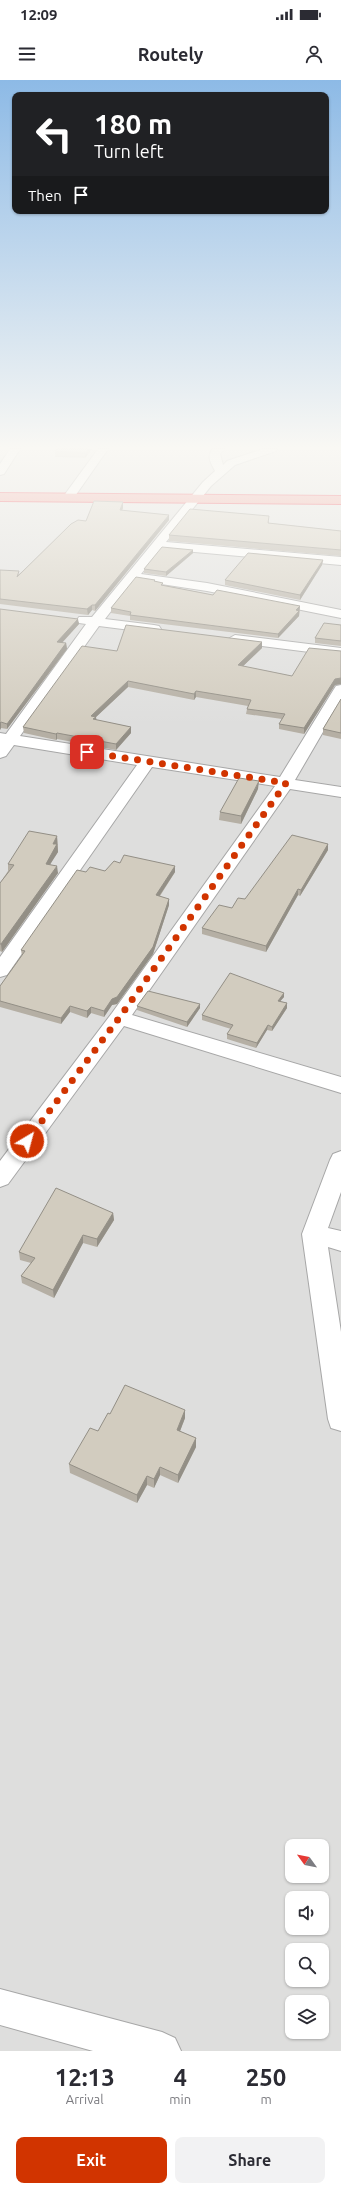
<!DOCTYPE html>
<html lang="en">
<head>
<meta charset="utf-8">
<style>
  body { margin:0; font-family:Ubuntu,sans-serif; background:#f2f2f3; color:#2b2b33; height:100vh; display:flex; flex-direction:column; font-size:15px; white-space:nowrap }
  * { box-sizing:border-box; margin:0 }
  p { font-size:13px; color:#7c7c81 }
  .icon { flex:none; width:22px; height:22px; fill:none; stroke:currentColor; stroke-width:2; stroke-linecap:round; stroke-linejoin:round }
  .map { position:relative; height:1971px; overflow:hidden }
  .panel { display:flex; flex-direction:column; background:#fff; flex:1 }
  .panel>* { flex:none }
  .top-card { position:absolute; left:12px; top:12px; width:317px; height:122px; border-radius:8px; box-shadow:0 1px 3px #0004; background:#202124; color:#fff; overflow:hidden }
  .needle { width:26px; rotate:303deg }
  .controls { position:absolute; left:285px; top:1759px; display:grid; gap:8px }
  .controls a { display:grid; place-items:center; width:44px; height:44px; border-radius:8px; background:#fff; box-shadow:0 1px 3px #0004; font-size:20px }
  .pin { position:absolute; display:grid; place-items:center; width:34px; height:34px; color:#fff; margin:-17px; border-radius:8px; box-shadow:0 2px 6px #0006 }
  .me { position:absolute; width:44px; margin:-22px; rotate:37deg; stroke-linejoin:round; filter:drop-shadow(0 0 3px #0008) }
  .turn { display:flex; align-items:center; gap:14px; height:84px; padding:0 16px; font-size:18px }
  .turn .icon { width:52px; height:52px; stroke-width:2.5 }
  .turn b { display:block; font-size:28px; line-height:34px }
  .then { display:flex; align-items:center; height:38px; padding:0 16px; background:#0003; gap:8px; font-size:15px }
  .eta { display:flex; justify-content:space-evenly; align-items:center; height:68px; text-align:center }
  .eta b { font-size:24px; font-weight:700; line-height:28px }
  .action { display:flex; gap:8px; margin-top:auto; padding:8px 16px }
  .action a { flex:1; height:46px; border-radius:8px; background:#d13400; color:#fff; font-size:16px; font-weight:700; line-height:46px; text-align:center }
  .action a+a { background:#f2f2f3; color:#2b2b33 }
  .status { display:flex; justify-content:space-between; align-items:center; height:28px; padding:0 20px; background:#fff; direction:ltr }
  .status svg { height:11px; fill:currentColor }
  header { display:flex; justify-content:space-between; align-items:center; height:52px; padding:0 16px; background:#fff; font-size:18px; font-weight:700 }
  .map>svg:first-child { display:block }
  .residential { fill:#dededd; fill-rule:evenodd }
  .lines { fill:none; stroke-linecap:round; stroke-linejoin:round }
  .street-casing { stroke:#a7a7a7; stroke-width:2 }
  .highway-casing { stroke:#e81b2e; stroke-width:2 }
  .street { fill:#fff; fill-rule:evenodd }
  .highway { fill:#ed9089; fill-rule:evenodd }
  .wall { fill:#b5afa4 }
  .shaded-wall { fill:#938f86 }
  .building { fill:#d2ccbf; stroke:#938f86 }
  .route { stroke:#d13400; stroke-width:7; stroke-dasharray:0 12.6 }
</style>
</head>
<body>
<div class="status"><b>12:09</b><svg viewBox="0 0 49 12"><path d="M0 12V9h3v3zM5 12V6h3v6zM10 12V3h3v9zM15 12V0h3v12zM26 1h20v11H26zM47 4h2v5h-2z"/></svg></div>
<header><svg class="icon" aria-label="menu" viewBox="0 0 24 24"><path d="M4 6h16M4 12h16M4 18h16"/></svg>Routely<svg class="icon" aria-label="person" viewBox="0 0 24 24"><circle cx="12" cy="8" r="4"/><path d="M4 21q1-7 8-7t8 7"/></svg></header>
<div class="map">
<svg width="341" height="1971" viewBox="0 0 341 1971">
  <rect width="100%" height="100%" fill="#f1f0e6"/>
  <path class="residential" d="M0 369H341V1971H0ZM292 1766H322V1796H292ZM292 1818H322V1848H292ZM292 1870H322V1900H292ZM292 1922H322V1952H292Z"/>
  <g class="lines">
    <defs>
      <g id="street">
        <polygon points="10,369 20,369 4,394 0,395 0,384"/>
        <polygon points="98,369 108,369 73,419 65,419 63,417"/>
        <path d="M213 369H224L220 374 223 385 227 381 263 369H277L276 371 235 385 211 406 166 462 341 477V485L161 469 141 494 207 503 341 530V538L207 511 135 500 105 539 154 545 159 546 161 549 159 552 154 553 99 546 20 656 280 697 334 609 336 606 341 605V621L295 700 341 707V717L290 709 132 935 341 997V1013L124 946 8 1104 0 1107V1081L112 933 275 706 152 687 7 895 0 897V877L137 685 14 665 6 676 0 678V653L6 654 86 544 79 543 77 540 79 537H92L203 402 215 391C211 383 206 376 213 369Z"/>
        <polygon points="235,555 341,568 341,576 230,562 228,559"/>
        <polygon points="341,1071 341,1112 328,1148 341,1151 341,1171 328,1167 341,1252 341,1351 331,1348 328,1339 302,1154 330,1080 333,1074"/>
        <polygon points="0,1909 162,1952 175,1958 181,1971 93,1971 0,1945"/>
      </g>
      <polygon id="highway" points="0,413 341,416 341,424 0,421"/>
    </defs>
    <use href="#street" class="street-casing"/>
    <use href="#highway" class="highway-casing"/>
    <use href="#street" class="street"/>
    <use href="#highway" class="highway"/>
  </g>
  <g class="wall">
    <polygon points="57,369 92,369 85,378 55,377 55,371"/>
    <polygon points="123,428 122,430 169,440 95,531 92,530 88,535 0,524 0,490 19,494 86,441"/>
    <polygon points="269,441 269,443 341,451 341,476 169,461 169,455"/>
    <polygon points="193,470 193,473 166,496 144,493 144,489"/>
    <polygon points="323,480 322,485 300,520 225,505 225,500"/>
    <polygon points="155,501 163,505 213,515 300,526 299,536 278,558 130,540 130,536 111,533 111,528"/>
    <polygon points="0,529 79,544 62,563 66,563 67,569 7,649 1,648 0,650"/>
    <polygon points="341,545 341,566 315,563 315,558"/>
    <polygon points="262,562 262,568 243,586 292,596 341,571 341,604 335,605 304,654 279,649 279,644 282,639 246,634 247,629 248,626 196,617 194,620 128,607 96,637 96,640 131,647 131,653 116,670 57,659 56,660 24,653 23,647 117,571"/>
    <polygon points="341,619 341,659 323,655 323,649"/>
    <polygon points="258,709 241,744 219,740 220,732"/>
    <polygon points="57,756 58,772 50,784 58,793 2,872 0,871 0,803 8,791 8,784"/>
    <polygon points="328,764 328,770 300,816 298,815 266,872 202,854 202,848 245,819"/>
    <polygon points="120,783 175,792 160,816 169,825 153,874 117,924 112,925 104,937 91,933 87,938 70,932 61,944 0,927 0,906 22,876 21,870 86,792 105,791"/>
    <polygon points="284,913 284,917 280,921 287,923 287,928 272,951 267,950 256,968 227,959 227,954 231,949 202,940 202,935"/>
    <polygon points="137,926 200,928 187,947 137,930"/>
    <polygon points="113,1133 114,1140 97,1167 83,1163 54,1218 22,1203 21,1196 31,1183 20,1180 19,1172"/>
    <polygon points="185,1330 185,1338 180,1351 196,1358 196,1367 178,1403 160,1395 154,1408 147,1405 137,1423 70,1393 69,1384 98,1351 110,1334"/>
  </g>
  <g class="shaded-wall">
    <polygon points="88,369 92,369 85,378 85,373"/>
    <polygon points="123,422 123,428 120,435 120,430"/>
    <polygon points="169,435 169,440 95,531 95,525"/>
    <polygon points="193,470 193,473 166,496 166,492"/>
    <polygon points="323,480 322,485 300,520 300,515"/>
    <polygon points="92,525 92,530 88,535 87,529"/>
    <polygon points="300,526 299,536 278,558 278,554 296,530"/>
    <polygon points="78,539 79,544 58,567 57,562"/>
    <polygon points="262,562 262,568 238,591 238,585"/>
    <polygon points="66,563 67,569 7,649 7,644"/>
    <polygon points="341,598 341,604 335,605 304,654 304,648 335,599"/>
    <polygon points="128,601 128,607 96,637 97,643 94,645 91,636"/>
    <polygon points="196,611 196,617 194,620 194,614"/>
    <polygon points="1,642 1,648 0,650 0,643"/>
    <polygon points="131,647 131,653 116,670 116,664"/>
    <polygon points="57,653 57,659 56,660 56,654"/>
    <polygon points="259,701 258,709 241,744 241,736"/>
    <polygon points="57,756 58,772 46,791 46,784 53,764"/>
    <polygon points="328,764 328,770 300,816 301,810"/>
    <polygon points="57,786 58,793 2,872 1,864"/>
    <polygon points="175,786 175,792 156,821 156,815"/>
    <polygon points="298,809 298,815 266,872 266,866"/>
    <polygon points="169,819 169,825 153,874 117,924 112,925 104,937 104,931 112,919"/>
    <polygon points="284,913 284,917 277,925 278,921"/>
    <polygon points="287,923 287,928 272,951 272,947"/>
    <polygon points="200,924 200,928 187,947 187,942"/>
    <polygon points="70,926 70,932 61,944 61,938"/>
    <polygon points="91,927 91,933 87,938 87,931"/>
    <polygon points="268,945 267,950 256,968 257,963"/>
    <polygon points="113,1133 114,1140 97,1167 97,1159"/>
    <polygon points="83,1155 83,1163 54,1218 53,1210"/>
    <polygon points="185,1330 185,1338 177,1359 177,1350"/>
    <polygon points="196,1358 196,1367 178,1403 178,1395"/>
    <polygon points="160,1387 160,1395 154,1408 154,1399"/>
    <polygon points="147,1396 147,1405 137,1423 137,1415"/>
  </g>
  <g class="building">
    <polygon points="57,369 88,369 85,373 55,371"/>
    <polygon points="94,421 123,422 120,430 169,435 95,525 92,525 87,529 0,519 0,490 19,491 17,497 71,444 78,440 86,441"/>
    <polygon points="190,429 269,436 268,443 341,451 341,470 169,455"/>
    <polygon points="162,467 193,470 166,492 144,489"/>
    <polygon points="248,473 323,480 300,515 225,500"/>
    <polygon points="136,497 155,500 154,501 163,503 161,505 213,515 217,510 300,526 296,530 299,531 278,554 130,535 131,532 111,528"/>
    <polygon points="0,529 78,539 57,562 66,563 7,644 1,642 0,643"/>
    <polygon points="324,543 341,545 341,561 315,558"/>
    <polygon points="126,545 262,562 238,585 292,596 309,568 341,571 341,598 335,599 304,648 279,644 285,634 247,629 251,620 196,611 194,614 128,601 91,636 96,637 93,639 131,647 116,664 57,653 56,654 23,647 82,566 117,571"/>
    <polygon points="341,619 341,653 323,649"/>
    <polygon points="239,698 259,701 241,736 220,732"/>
    <polygon points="29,751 57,756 53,764 57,764 46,784 57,786 1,864 0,864 0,803 14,785 8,784"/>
    <polygon points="292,755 328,764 301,810 298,809 266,866 202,848 219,825 232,828 238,818 245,819"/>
    <polygon points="124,775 175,786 156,815 169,819 153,867 117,917 112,919 104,931 91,927 87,931 70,926 61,938 0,921 0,906 25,871 21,870 77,790 86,792 90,787 105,791 114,781 120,783"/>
    <polygon points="230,893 284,913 278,921 287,923 272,947 268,945 257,963 227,954 233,945 202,935"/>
    <polygon points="148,911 200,924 187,942 137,926"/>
    <polygon points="56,1108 113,1133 97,1159 83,1155 53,1210 21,1196 35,1178 19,1172"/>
    <polygon points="125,1305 185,1330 177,1350 196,1358 178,1395 160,1387 154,1399 147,1396 137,1415 69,1384 90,1348 98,1351 108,1333 110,1334"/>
  </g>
  <linearGradient id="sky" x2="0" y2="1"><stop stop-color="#8dbae6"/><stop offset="0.57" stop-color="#f9f8f4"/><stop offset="1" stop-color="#f9f8f4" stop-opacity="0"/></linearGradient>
  <rect width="341" height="645" fill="url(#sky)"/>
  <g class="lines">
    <polyline class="route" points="27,1061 119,938 286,703 87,672"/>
  </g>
</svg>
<div class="controls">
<a><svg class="needle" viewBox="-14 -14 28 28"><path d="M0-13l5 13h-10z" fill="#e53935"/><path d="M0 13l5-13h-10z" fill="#7c7c81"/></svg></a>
<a><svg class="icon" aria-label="sound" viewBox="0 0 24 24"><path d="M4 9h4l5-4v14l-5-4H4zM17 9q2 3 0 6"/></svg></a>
<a><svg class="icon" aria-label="search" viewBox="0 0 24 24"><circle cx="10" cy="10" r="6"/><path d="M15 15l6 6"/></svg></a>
<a><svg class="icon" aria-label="layers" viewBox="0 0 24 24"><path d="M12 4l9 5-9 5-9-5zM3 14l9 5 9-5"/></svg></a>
</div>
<div class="pin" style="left:87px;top:672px;background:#d93025"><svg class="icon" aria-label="arrive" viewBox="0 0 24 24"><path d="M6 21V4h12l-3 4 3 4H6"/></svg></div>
<svg class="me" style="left:27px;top:1061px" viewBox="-20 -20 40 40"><circle r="17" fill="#d13400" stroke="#fff" stroke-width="3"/><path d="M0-11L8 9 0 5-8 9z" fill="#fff"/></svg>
<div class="top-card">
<div class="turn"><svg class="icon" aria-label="left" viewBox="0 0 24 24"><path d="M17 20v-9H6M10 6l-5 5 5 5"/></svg><div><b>180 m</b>Turn left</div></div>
<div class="then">Then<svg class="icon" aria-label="arrive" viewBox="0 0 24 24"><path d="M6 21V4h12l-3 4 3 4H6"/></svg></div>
</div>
</div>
<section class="panel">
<div class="eta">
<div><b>12:13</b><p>Arrival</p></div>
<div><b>4</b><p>min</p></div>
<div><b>250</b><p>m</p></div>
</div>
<div class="action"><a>Exit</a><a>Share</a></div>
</section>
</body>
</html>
